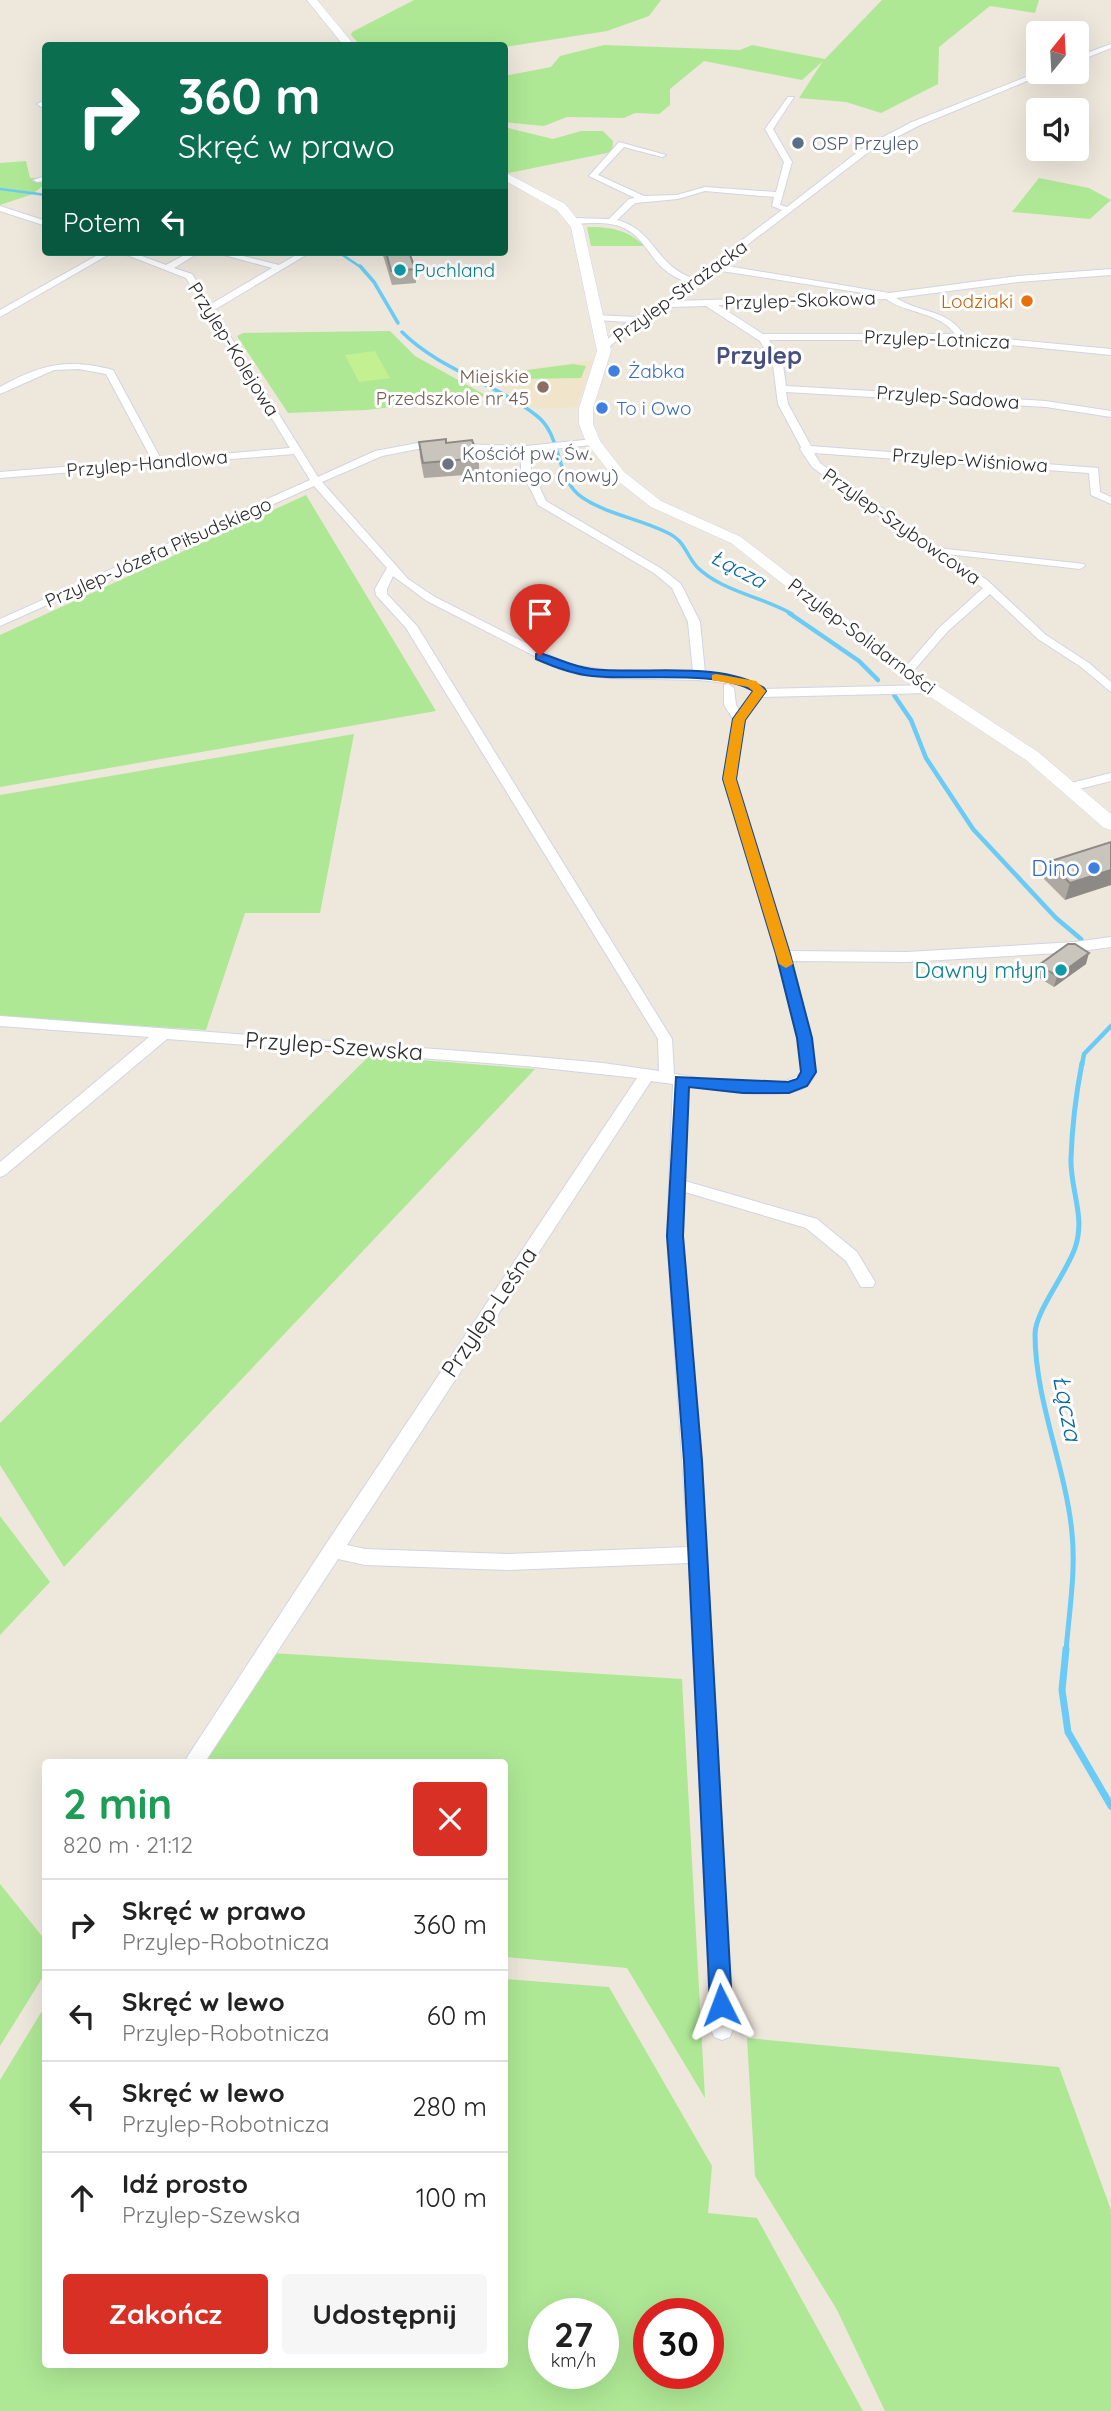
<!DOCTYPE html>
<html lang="pl">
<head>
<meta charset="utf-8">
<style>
  body { margin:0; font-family:Quicksand,sans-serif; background:#f6f6f6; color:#222; height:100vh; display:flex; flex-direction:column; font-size:26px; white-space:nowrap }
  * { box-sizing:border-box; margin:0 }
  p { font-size:23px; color:#767676 }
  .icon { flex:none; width:38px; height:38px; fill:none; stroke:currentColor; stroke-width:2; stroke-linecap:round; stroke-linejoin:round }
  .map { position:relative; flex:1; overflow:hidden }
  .side { position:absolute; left:42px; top:1759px; width:466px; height:609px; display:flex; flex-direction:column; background:#fff; border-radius:7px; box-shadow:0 7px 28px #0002 }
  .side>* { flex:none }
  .top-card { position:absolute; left:42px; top:42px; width:466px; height:214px; border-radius:7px; box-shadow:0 7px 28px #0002; background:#0b6e4f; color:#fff; overflow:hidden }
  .needle { width:46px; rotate:18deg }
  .buttons { position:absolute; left:1026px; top:21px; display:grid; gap:14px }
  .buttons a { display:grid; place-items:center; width:63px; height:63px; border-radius:7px; background:#fff; box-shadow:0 7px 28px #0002; font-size:35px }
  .speed { position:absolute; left:528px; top:2298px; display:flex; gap:14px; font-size:35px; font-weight:700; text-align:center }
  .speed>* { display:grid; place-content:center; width:91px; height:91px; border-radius:50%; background:#fff; box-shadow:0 7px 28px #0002; line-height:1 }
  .speed small { font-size:18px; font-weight:400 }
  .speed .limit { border:10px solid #d22; background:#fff; color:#111 }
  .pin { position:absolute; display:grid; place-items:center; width:60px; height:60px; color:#fff; margin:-72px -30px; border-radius:50% 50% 50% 0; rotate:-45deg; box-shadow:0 0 7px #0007 }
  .pin .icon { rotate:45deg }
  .me { position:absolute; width:77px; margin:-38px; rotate:357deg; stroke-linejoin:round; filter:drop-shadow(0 0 5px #0008) }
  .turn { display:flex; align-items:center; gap:24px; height:147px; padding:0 21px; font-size:32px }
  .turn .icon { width:91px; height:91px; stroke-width:2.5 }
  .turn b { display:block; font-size:49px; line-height:60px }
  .then { display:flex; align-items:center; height:66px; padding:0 21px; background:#0003; gap:14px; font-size:26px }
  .round { display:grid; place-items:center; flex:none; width:74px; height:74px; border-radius:7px; background:#f6f6f6 }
  .overview { display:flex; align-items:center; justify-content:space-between; height:119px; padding:0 21px }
  h1 { font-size:42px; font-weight:800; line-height:52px; color:#1e9e55 }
  .action { display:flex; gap:14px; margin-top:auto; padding:14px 21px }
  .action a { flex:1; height:80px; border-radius:7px; background:#d93025; color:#fff; font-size:28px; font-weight:800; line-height:80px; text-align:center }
  .action a+a { background:#f6f6f6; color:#222 }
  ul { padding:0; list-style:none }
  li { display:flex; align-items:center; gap:21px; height:91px; padding:0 21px; border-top:2px solid #e0e0e0 }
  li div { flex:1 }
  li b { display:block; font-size:26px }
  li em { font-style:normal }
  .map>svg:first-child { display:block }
  .education { fill:#f0e5cb }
  .green { fill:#aee895; fill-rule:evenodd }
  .pitch { fill:#c3f090 }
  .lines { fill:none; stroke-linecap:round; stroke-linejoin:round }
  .stream-far4 { stroke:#69cbf6; stroke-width:2.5 }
  .stream-far3 { stroke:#69cbf6; stroke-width:3.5 }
  .stream-far2 { stroke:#69cbf6; stroke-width:4.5 }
  .stream-far1 { stroke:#69cbf6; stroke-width:5 }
  .stream { stroke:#69cbf6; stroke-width:7 }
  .street-casing { stroke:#d1d4e5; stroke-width:2 }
  .secondary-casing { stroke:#d1d4e5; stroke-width:1 }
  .street { fill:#fff; fill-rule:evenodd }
  .secondary { fill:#fff; fill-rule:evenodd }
  .wall { fill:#ada9a2 }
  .shaded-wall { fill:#8d8984 }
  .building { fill:#c9c4bc; stroke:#8d8984; stroke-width:2 }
  .route { fill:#1a73e8; stroke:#114b97; stroke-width:2 }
  .slow { fill:#f59e0b }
  .service-dot { fill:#5c6f8a; stroke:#fff; stroke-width:2.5 }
  .culture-dot { fill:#0f9aa8; stroke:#fff; stroke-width:2.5 }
  .food-dot { fill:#e8710a; stroke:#fff; stroke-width:2.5 }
  .shop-dot { fill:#3f7fe0; stroke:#fff; stroke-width:2.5 }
  .education-dot { fill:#8d6e63; stroke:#fff; stroke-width:2.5 }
  .worship-dot { fill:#6b7280; stroke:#fff; stroke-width:2.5 }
  .labels { text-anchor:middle; stroke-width:6; stroke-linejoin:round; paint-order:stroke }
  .far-service-label { font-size:19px; fill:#4e5e75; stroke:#fff; text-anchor:start }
  .far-culture-label { font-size:19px; fill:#0d838f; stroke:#fff; text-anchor:start }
  .far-street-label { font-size:19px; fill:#2b2b2b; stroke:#fff }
  .far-food-label { font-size:19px; fill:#c56008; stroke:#fff; text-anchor:end }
  .far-shop-label { font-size:19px; fill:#366cbe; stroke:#fff; text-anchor:start }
  .far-education-label { font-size:19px; fill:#785e54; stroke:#fff; text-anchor:end }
  .far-worship-label { font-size:19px; fill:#5b616d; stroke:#fff; text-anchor:start }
  .far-water-label { font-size:21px; font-style:italic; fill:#0568a5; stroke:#fff }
  .shop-label { font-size:23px; fill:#366cbe; stroke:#fff; text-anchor:end }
  .culture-label { font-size:23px; fill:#0d838f; stroke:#fff; text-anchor:end }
  .street-label { font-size:23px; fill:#2b2b2b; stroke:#fff }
  .far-district-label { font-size:24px; font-weight:bold; fill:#48507f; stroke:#fff }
  .water-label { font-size:24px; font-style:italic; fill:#0568a5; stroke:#fff }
</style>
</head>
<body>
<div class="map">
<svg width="1111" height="2411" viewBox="0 0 1111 2411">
  <rect width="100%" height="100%" fill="#eee7dc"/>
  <polygon class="education" points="593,360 577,407 533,409 485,375"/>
  <g class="green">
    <polygon points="414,0 661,0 649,16 607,31 504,47 360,45 351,35 352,32"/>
    <polygon points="882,0 1039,0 1035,13 990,6 939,47 938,84 881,113 846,102 799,98 823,61 802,80 704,61 670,89 670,105 659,114 635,113 624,118 567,117 544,126 504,122 504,76 551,67 560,56 604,45 740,50 752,45 825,59"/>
    <polygon points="504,127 553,139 581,131 603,131 613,141 612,152 509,173 504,170"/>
    <polygon points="26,161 30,178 45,178 45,184 35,192 45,195 33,194 0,205 0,163"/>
    <polygon points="1039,178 1089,188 1111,200 1090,219 1012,212"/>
    <path d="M587 227C610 227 627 229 644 246H591Z"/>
    <polygon points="390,331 415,356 487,396 366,410 288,413 237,336 243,333"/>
    <polygon points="573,364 586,366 581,378 518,379 512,372"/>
    <polygon points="306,495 436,711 0,787 0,635"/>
    <polygon points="354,734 320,913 245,913 206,1030 0,1017 0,795"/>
    <polygon points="369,1056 535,1069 64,1567 0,1465 0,1423"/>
    <polygon points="0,1516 50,1582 0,1635"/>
    <polygon points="272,1653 682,1679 705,2098 627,1968 504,1957 504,1762 201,1762"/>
    <polygon points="0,1884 45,1940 46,1972 0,2046"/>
    <path d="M504 1979 609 1987 712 2166 708 2213 757 2218 863 2411H0V2080L45 2006 46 2364H504ZM544 2314H604V2373H544ZM649 2314H709V2373H649Z"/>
    <polygon points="747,2038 1059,2067 1111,2210 1111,2411 885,2411 837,2310 755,2176"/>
  </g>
  <polygon class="pitch" points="375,351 390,378 359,382 345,355"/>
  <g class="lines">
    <g class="stream-far4">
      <polyline points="0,189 46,195"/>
      <polyline points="338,252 362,268"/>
    </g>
    <g class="stream-far3">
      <polyline points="360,266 374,282 398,323"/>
      <path d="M402 332C440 370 495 383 537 416 563 436 554 479 583 498 607 514 640 519 666 532 686 541 685 554 697 567 721 591 763 597 792 614"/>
    </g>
    <g class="stream-far2">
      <polyline points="789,613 859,661 878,680"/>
      <polyline points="894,695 911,720 926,758 973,829 1056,918 1081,939"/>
      <polyline points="1082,1065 1084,1054 1111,1026"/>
    </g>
    <path class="stream-far1" d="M1066 1651C1069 1612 1076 1572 1072 1533 1066 1468 1035 1401 1035 1334 1035 1312 1066 1274 1075 1248 1086 1217 1070 1189 1071 1159 1072 1127 1076 1094 1082 1063"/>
    <polyline class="stream" points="1066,1649 1062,1690 1068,1732 1111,1806"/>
    <defs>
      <g id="street">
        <polygon points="351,42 349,45 320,46 323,44"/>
        <polygon points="1111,44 1111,48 1076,62 1076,57"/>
        <path d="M1039 72H1049L918 126 870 151 721 265 889 293 1018 276 1111 269V275L1018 282 896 298C919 313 948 309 964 335L1111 349V355L961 340H769L783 365 786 386 1046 401 1111 411V417L1046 407 786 392 788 404 811 446 1098 468 1100 492 1111 497V504L1091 495 1089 473 814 453 820 463 937 548 1084 564 1085 566 1080 569 947 554 987 580 1046 635 1089 663 1111 682V692L1081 667 1038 639 990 594 948 631 910 675H902V671L940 627 983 588 914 542 812 467 800 449 801 447 778 404 773 365 760 341 706 306 670 307 633 326 607 349H601V345L627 322 598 320 593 317 595 315 636 317 663 303 687 282C649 269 652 242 624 228 609 221 590 223 574 224L570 221 574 218 609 219 629 199 635 198 589 176 619 142 666 155 662 157 624 147 598 175 644 196 677 195 705 187 776 192 784 162 765 129 788 97H794L773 129 792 162 780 205 787 207 864 147 912 122ZM705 191 774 197 772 206 782 210 692 278C655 265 655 230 617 220L635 203 678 199ZM715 270 876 295 674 301ZM886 299C907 314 940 312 955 334H763L718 305Z"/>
        <polygon points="41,102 46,104 46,110 37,104"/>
        <polygon points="46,176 46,181 37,182 33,180"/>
        <polygon points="0,206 46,221 46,226 0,211"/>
        <polygon points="103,252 113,252 0,317 0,310"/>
        <path d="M119 252H131L166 265 190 252H200L174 268 192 274 211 304 272 268 213 252H227L279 265 301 252H311L214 310 318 477 375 451 418 443 526 446 593 439 598 442 593 445 531 451V469L546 501 662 569 681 584 700 622 705 673 742 679V685L699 680 606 678 560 669 427 601 393 576 387 589V594L417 626 672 1039 674 1074C702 1078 784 1096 802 1071L798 1038 776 954 723 779 733 719 724 705V685L728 684 734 688 736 705 739 710 751 695 760 689 929 685 935 689 929 693 760 697 745 719 735 779 789 951 907 952 1075 942 1111 937V947L1075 952 907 962 792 961 812 1038 816 1072C814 1076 811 1083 807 1086 786 1102 714 1090 688 1086L685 1181 817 1219 857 1252 875 1282 873 1287H861L846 1261 806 1228 685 1192 683 1236 702 1461 733 2029 730 2037 722 2040 714 2037 711 2029 689 1563 507 1570 365 1565 338 1559 205 1762H184L326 1544 637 1078 525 1066 167 1039 5 1175 0 1177V1162L149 1037 0 1026V1016L525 1056 603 1063 659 1071 658 1039 406 628 376 595 375 589 387 568 314 486 0 626V619L310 480 294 454 0 478V472L152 460 106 374 79 369 54 370 0 394V387C41 364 68 358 113 370L161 459 290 448 186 278ZM418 449 521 452V469L538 505 654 573 672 588 688 622 693 672 606 670 567 664 435 597 408 579 322 482 382 456ZM651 1081 673 1084 667 1236 688 1547 507 1554 365 1549 347 1545Z"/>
        <polygon points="1111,773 1111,781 1071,791 1065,787 1067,784"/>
      </g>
      <g id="secondary">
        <polygon points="307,0 317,0 355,46 344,46"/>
        <polygon points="504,172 565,204 583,226 611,351 593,408 593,424 600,441 624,472 661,501 741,537 912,669 1038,752 1111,814 1111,830 1104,828 1026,760 900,677 731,543 651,507 614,478 586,442 579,424 579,408 597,351 571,227 557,210 504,180"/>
      </g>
    </defs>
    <use href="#street" class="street-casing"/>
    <use href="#secondary" class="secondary-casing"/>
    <use href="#street" class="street"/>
    <use href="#secondary" class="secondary"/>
  </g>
  <g class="wall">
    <polygon points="382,252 409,252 415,269 416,283 392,285"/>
    <polygon points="419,442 446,443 479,458 479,474 424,478 420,457"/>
    <polygon points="1111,842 1065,900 1044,879 1048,862"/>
    <polygon points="1086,964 1054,987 1036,976 1039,965"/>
  </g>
  <g class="shaded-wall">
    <polygon points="1111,870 1111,885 1065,900 1070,883"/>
    <polygon points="1089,953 1086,964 1054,987 1057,976"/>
  </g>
  <g class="building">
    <polygon points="386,252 409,252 415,269 391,271"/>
    <polygon points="446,439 446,443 472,440 479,458 423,463 419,442"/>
    <polygon points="1111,842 1111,870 1070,883 1048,862"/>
    <polygon points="1068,944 1075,944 1089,953 1057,976 1039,965"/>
  </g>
  <path class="route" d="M540 653C557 658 573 667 592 669 643 675 720 660 764 688L766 691 745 720 736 779 790 954 812 1038 816 1072 807 1086 789 1093H743L689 1087 683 1236 702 1461 732 2005 729 2013 721 2016 713 2013 710 2005 684 1461 667 1236 676 1077 788 1082 797 1079 801 1072 797 1038 776 954 723 779 733 719 753 691C719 669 634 681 592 676 572 674 554 667 536 659V654Z"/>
  <polygon class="slow" points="716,674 756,681 766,691 745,720 736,779 793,964 786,968 779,964 723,779 733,719 753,691 748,687 712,680 712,675"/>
  <circle class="service-dot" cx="798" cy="143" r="7"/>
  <g class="culture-dot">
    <circle cx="400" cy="270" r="7"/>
    <circle cx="1061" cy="970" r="7"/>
  </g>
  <circle class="food-dot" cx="1027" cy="301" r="7"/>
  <g class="shop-dot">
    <circle cx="614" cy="371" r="7"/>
    <circle cx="602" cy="408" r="7"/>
    <circle cx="1094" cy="868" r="7"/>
  </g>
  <circle class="education-dot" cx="543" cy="387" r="7"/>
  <circle class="worship-dot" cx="448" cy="464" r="7"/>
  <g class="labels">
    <g class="far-service-label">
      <text x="812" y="150">OSP Przylep</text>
    </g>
    <g class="far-culture-label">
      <text x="414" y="277">Puchland</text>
    </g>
    <g class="far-street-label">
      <text transform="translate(680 291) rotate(-36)" y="7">Przylep-Strażacka</text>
      <text transform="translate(800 300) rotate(-2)" y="7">Przylep-Skokowa</text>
      <text transform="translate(937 339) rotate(2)" y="7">Przylep-Lotnicza</text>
      <text transform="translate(234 349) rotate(58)" y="7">Przylep-Kolejowa</text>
      <text transform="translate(948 397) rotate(4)" y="7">Przylep-Sadowa</text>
      <text transform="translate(970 460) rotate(4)" y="7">Przylep-Wiśniowa</text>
      <text transform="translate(147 463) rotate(-5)" y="7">Przylep-Handlowa</text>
      <text transform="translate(902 526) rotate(35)" y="7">Przylep-Szybowcowa</text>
      <text transform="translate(158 552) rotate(-24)" y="7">Przylep-Józefa Piłsudskiego</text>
      <text transform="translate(862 636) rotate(37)" y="7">Przylep-Solidarności</text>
    </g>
    <g class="far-food-label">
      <text x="1013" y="308">Lodziaki</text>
    </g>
    <g class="far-shop-label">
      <text x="628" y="378">Żabka</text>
      <text x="616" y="415">To i Owo</text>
    </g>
    <g class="far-education-label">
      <text x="529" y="383">Miejskie<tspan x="529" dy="22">Przedszkole nr 45</tspan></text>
    </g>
    <g class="far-worship-label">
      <text x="462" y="460">Kościół pw. Św.<tspan x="462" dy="22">Antoniego (nowy)</tspan></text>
    </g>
    <g class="far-water-label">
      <text transform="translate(738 569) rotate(28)" y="7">Łącza</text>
    </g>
    <g class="shop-label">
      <text x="1080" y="876">Dino</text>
    </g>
    <g class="culture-label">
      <text x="1047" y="978">Dawny młyn</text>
    </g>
    <g class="street-label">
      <text transform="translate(334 1046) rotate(4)" y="8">Przylep-Szewska</text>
      <text transform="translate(489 1312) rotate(-56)" y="8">Przylep-Leśna</text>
    </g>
    <g class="far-district-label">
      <text x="759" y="364">Przylep</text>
    </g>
    <g class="water-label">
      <text transform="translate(1067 1408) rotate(79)" y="8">Łącza</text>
    </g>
  </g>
</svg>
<div class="buttons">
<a><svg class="needle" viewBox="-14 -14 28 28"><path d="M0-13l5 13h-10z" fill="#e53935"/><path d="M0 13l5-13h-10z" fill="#767676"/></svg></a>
<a><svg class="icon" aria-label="sound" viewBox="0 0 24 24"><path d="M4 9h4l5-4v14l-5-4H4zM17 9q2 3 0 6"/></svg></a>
</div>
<div class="speed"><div>27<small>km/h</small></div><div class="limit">30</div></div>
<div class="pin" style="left:540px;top:656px;background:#d93025"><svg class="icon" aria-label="arrive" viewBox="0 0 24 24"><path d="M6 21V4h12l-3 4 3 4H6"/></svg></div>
<svg class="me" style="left:721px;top:2005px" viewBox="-20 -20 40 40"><path d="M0-17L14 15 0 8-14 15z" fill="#1a73e8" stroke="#fff" stroke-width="4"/></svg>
<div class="top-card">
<div class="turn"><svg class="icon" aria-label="right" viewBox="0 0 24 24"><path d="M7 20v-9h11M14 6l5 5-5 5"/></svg><div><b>360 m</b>Skręć w prawo</div></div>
<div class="then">Potem<svg class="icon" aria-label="left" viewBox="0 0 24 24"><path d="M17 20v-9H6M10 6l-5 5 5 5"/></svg></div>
</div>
<section class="side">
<div class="overview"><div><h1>2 min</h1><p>820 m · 21:12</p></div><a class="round" style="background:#d93025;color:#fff"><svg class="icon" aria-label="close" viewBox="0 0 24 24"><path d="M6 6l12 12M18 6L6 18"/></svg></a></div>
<ul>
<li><svg class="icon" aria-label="right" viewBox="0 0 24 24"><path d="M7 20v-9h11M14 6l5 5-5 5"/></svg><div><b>Skręć w prawo</b><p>Przylep-Robotnicza</p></div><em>360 m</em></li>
<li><svg class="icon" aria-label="left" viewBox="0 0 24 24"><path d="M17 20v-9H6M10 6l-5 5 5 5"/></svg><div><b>Skręć w lewo</b><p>Przylep-Robotnicza</p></div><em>60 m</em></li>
<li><svg class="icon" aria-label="left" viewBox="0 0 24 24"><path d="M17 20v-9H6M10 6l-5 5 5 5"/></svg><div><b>Skręć w lewo</b><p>Przylep-Robotnicza</p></div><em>280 m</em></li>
<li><svg class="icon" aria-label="ahead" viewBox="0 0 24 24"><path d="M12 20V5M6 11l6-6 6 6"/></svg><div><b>Idź prosto</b><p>Przylep-Szewska</p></div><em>100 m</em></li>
</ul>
<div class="action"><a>Zakończ</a><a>Udostępnij</a></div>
</section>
</div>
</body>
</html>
